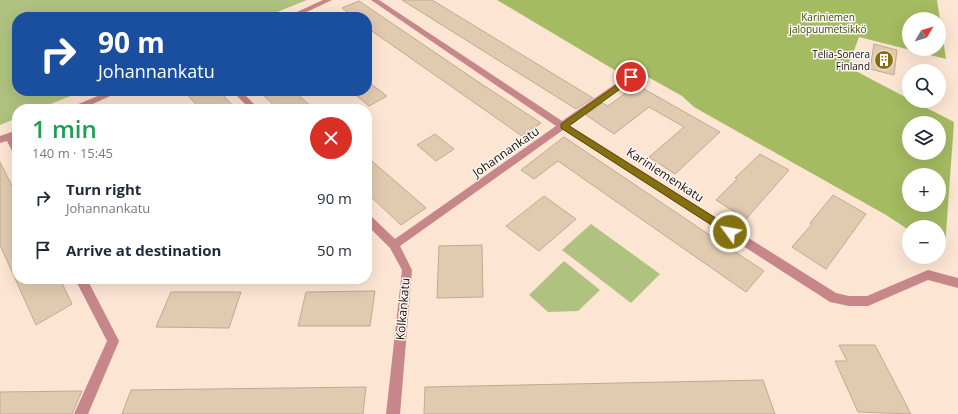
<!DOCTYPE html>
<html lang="en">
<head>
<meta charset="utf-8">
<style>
  body { margin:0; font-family:"Open Sans",sans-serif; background:#f6f6f7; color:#1f2937; height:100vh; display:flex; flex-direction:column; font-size:15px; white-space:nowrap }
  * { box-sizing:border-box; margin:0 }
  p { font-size:13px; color:#747a83 }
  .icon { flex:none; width:22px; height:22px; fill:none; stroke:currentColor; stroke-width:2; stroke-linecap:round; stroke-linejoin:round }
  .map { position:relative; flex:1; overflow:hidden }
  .sheet { position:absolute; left:12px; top:104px; width:360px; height:180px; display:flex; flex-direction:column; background:#fff; border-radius:16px; box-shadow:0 4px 16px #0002 }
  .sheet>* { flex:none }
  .guide { position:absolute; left:12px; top:12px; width:360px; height:84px; border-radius:16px; box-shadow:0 4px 16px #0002; background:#1a4fa0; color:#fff; overflow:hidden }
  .needle { width:26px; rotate:52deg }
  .controls { position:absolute; left:902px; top:12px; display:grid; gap:8px }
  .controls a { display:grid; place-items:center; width:44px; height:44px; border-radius:50%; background:#fff; box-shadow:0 4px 16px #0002; font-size:20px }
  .pin { position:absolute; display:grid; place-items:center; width:34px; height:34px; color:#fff; margin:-17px; border:2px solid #fff; border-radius:50%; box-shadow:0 1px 4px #0007 }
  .me { position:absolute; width:44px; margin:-22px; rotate:302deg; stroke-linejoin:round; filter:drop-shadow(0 0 3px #0008) }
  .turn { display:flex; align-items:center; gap:14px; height:84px; padding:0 20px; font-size:18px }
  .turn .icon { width:52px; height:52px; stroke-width:2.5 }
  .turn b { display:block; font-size:28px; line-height:34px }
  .round { display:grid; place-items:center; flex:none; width:42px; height:42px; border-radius:21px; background:#f6f6f7 }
  .head { display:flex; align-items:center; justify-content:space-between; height:68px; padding:0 20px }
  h1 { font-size:24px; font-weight:600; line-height:30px; color:#1e9e55 }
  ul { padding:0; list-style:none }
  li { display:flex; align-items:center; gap:12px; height:52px; padding:0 20px }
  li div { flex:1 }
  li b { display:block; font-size:15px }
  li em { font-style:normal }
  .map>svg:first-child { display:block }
  .green { fill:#afc27f }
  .forest { fill:#a4bb61; fill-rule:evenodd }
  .building { fill:#e0cab0; stroke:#c0aa91 }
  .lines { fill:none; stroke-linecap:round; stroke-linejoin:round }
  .minor { fill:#c78689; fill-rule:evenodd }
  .route { fill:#857010; stroke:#56490a }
  .labels { text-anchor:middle; stroke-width:3; stroke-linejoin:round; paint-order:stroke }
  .far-park-label { font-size:10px; fill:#424f0d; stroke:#fcf6f2 }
  .far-poi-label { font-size:10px; fill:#1a1009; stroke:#fcf6f2; text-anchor:end }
  .street-label { font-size:12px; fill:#1a1009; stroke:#fcf6f2 }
</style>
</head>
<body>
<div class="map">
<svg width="958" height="414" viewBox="0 0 958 414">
  <rect width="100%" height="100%" fill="#fce5d3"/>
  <g class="green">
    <polygon points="0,0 307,0 265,17 17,17 17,91 83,91 38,109 17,109 17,118 0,125"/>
    <polygon points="591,224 660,274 631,303 562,250"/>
    <polygon points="564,261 600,290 578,311 548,312 529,295"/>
  </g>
  <path class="forest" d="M497 0H937L946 59 859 37 848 67 909 99V101H913L954 122 945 247 939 244V227H909V230L886 215 694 107 682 96 632 68 623 75ZM909 19H939V49H909ZM909 123H939V153H909ZM909 175H939V205H909Z"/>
  <g class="building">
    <polygon points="402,0 432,0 593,98 576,109"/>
    <polygon points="359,1 477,81 541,123 522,136 369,29 367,26 367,17 354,17 342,8"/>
    <polygon points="874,44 897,50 894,75 870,69"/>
    <polygon points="367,81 387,96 369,106 351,91 367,91"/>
    <polygon points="637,85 720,132 675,174 649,157 684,127 649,107 614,134 586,115 602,103 608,106"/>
    <polygon points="184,91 219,91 236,109 200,109"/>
    <polygon points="259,91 294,91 314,109 278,109"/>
    <polygon points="435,134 454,149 436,161 417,145"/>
    <polygon points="564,137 717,240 764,271 746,292 558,161 534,179 521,170"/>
    <polygon points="760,154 789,170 746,219 716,200 737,179 735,178"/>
    <polygon points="367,157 395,181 426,208 401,225 367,193"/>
    <polygon points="0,162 17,196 17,279 60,279 72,304 36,325 0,245"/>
    <polygon points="833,195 866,214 826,269 792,247 812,224 810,223"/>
    <polygon points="544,196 576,219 539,251 506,226"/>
    <polygon points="482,245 483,297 437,298 439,246"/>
    <polygon points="375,291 370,326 298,326 306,292"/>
    <polygon points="171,292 241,292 229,328 156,327"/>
    <polygon points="839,345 875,345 911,414 858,412 835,361 847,361"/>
    <polygon points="763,380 775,414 424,414 425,387"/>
    <polygon points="366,387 363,414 122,414 131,390"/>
    <polygon points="82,391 72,414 0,414 0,392"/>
  </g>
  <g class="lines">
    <g class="minor">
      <polygon points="323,0 332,0 296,17 286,17"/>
      <polygon points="371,0 379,0 562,121 628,75 634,75 634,79 569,125 836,293 849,296 867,296 928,270 958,278 958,288 928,280 868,306 849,306 830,302 563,130 400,246 412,270 400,414 386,414 402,270 390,248 367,225 367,215 371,216 395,239 556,126"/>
      <polygon points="110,91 121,91 82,109 70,109 71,107"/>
      <polygon points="232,91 241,91 259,109 250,109"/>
      <polygon points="17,130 17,136 14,138 17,143 17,156 14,155 7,141 0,143 0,136"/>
      <polygon points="75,279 87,279 119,341 88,414 74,414 107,341"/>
    </g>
  </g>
  <polygon class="route" points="631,75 634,76 634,79 569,126 733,229 735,232 733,235 727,235 561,128 561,124"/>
  <defs>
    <symbol id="building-disc" viewBox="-11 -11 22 22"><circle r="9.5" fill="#857010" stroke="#fcf6f2"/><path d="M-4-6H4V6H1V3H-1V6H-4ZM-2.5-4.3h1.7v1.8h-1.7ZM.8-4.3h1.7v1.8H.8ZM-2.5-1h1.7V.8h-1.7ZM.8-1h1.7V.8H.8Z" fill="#fff"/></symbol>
  </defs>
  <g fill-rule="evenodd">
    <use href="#building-disc" x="873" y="49" width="22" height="22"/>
  </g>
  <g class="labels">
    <g class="far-park-label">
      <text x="828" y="21">Kariniemen<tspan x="828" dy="12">jalopuumetsikkö</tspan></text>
    </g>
    <g class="far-poi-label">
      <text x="870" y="58">Telia-Sonera<tspan x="870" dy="12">Finland</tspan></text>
    </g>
    <g class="street-label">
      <text transform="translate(506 152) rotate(-35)" y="4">Johannankatu</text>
      <text transform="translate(665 175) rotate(33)" y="4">Kariniemenkatu</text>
      <text transform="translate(403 309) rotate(-85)" y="4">Kolkankatu</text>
    </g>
  </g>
</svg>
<div class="controls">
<a><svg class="needle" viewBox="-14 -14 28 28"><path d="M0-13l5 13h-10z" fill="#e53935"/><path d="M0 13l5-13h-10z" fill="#747a83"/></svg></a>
<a><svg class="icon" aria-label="search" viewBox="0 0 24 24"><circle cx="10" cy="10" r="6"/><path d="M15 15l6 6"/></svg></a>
<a><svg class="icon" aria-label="layers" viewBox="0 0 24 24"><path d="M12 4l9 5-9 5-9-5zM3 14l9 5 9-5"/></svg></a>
<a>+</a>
<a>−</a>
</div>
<div class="pin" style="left:631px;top:77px;background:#d93025"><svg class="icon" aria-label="arrive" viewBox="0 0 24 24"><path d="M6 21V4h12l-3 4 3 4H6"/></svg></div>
<svg class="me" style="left:730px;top:232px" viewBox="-20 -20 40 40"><circle r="17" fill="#857010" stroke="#fff" stroke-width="3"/><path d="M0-11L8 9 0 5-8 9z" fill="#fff"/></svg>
<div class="guide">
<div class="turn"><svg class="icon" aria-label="right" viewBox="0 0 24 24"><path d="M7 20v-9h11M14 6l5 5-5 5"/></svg><div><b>90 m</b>Johannankatu</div></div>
</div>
<section class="sheet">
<div class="head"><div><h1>1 min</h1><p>140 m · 15:45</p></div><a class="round" style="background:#d93025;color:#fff"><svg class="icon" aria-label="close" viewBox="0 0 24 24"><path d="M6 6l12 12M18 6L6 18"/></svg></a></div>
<ul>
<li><svg class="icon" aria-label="right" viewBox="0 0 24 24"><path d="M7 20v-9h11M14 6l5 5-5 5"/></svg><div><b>Turn right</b><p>Johannankatu</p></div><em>90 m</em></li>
<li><svg class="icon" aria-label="arrive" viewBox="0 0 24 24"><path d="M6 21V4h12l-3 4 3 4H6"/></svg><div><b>Arrive at destination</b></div><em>50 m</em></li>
</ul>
</section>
</div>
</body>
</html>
